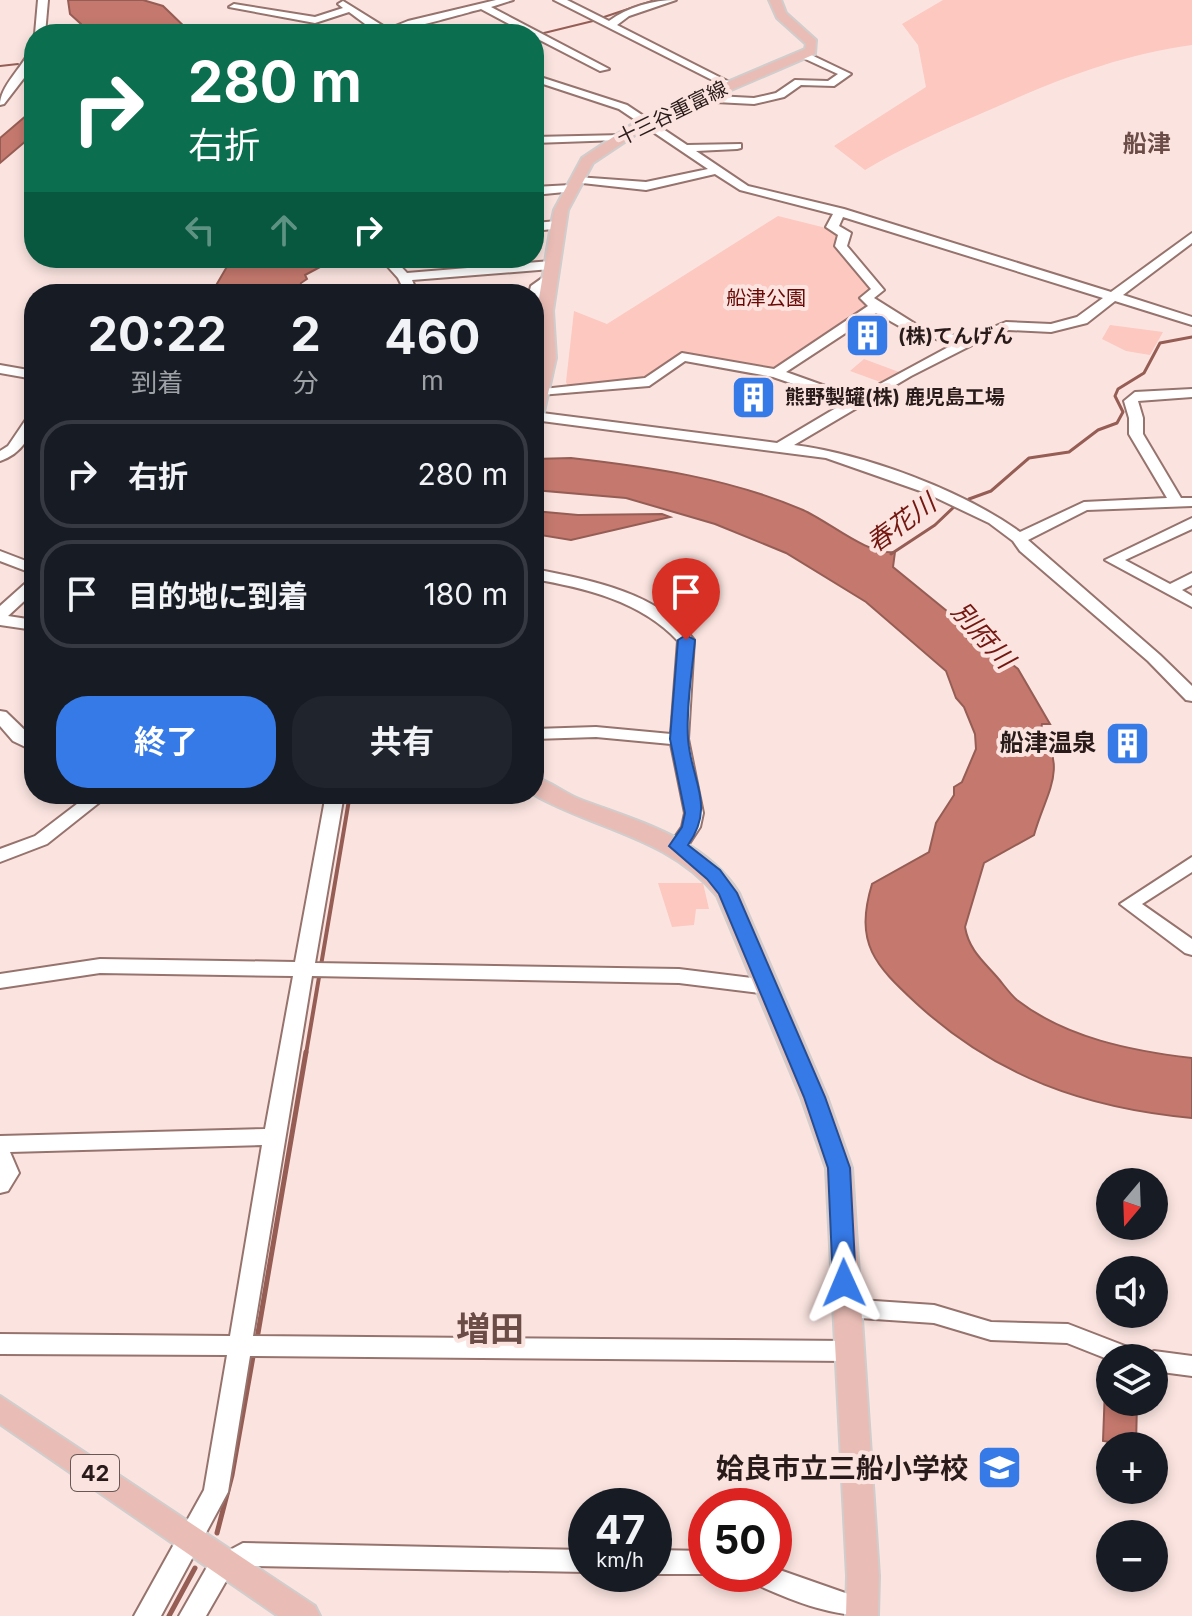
<!DOCTYPE html>
<html lang="ja">
<head>
<meta charset="utf-8">
<style>
  body { margin:0; font-family:Inter,"Noto Sans JP",sans-serif; background:#20242c; color:#f1f3f6; height:100vh; display:flex; flex-direction:column; font-size:30px; white-space:nowrap }
  * { box-sizing:border-box; margin:0 }
  p { font-size:26px; color:#9ea1a6 }
  .icon { flex:none; width:44px; height:44px; fill:none; stroke:currentColor; stroke-width:2; stroke-linecap:round; stroke-linejoin:round }
  .map { position:relative; flex:1; overflow:hidden }
  .panel { position:absolute; left:24px; top:284px; width:520px; height:520px; display:flex; flex-direction:column; background:#171b24; border-radius:32px; box-shadow:0 4px 12px #0003 }
  .panel>* { flex:none }
  .top-card { position:absolute; left:24px; top:24px; width:520px; height:244px; border-radius:32px; box-shadow:0 4px 12px #0003; background:#0b6e4f; color:#fff; overflow:hidden }
  .needle { width:52px; rotate:199deg }
  .buttons { position:absolute; left:1096px; top:1168px; display:grid; gap:16px }
  .buttons a { display:grid; place-items:center; width:72px; height:72px; border-radius:50%; background:#171b24; box-shadow:0 4px 12px #0003; font-size:40px }
  .speed { position:absolute; left:568px; top:1488px; display:flex; gap:16px; font-size:40px; font-weight:700; text-align:center }
  .speed>* { display:grid; place-content:center; width:104px; height:104px; border-radius:50%; background:#171b24; box-shadow:0 4px 12px #0003; line-height:1 }
  .speed small { font-size:20px; font-weight:400 }
  .speed .limit { border:12px solid #d22; background:#fff; color:#111 }
  .pin { position:absolute; display:grid; place-items:center; width:68px; height:68px; color:#fff; margin:-82px -34px; border-radius:50% 50% 50% 0; rotate:-45deg; box-shadow:0 0 8px #0007 }
  .pin .icon { rotate:45deg }
  .me { position:absolute; width:88px; margin:-44px; rotate:359deg; stroke-linejoin:round; filter:drop-shadow(0 0 6px #0008) }
  .turn { display:flex; align-items:center; gap:28px; height:168px; padding:0 32px; font-size:36px }
  .turn .icon { width:104px; height:104px; stroke-width:2.5 }
  .turn b { display:block; font-size:56px; line-height:68px }
  .lanes { display:flex; align-items:center; height:76px; padding:0 32px; background:#0003; justify-content:center; gap:40px; direction:ltr }
  .lanes .off { opacity:.35 }
  .eta { display:flex; justify-content:space-evenly; align-items:center; height:136px; text-align:center }
  .eta b { font-size:48px; font-weight:700; line-height:56px }
  .cta { display:flex; gap:16px; margin-top:auto; padding:16px 32px }
  .cta a { flex:1; height:92px; border-radius:32px; background:#367ae8; color:#fff; font-size:32px; font-weight:700; line-height:92px; text-align:center }
  .cta a+a { background:#20242c; color:#f1f3f6 }
  ul { padding:0; list-style:none }
  li { display:flex; align-items:center; gap:24px; height:108px; margin:0 16px 12px; padding:0 16px; border:4px solid #363941; border-radius:32px }
  li div { flex:1 }
  li b { display:block; font-size:30px }
  li em { font-style:normal }
  .map>svg:first-child { display:block }
  .green { fill:#fcc8bf }
  .water { fill:#c5796e; stroke:#965d54; stroke-width:2 }
  .lines { fill:none; stroke-linecap:round; stroke-linejoin:round }
  .stream-far3 { stroke:#965d54; stroke-width:2 }
  .stream-far2 { stroke:#965d54; stroke-width:3 }
  .stream-far1 { stroke:#965d54; stroke-width:4 }
  .stream { stroke:#965d54; stroke-width:5 }
  .minor-casing { stroke:#96736d; stroke-width:4 }
  .major-casing { stroke:#d0cdcc; stroke-width:4 }
  .minor { fill:#fff; fill-rule:evenodd }
  .major { fill:#e9bdb6; fill-rule:evenodd }
  .route { fill:#367ae8; stroke:#234f97; stroke-width:2 }
  .labels { text-anchor:middle; stroke-width:8; stroke-linejoin:round; paint-order:stroke }
  .far-street-label { font-size:20px; fill:#291b19; stroke:#fbe4e0 }
  .far-park-label { font-size:20px; fill:#680905; stroke:#fbe4e0 }
  .far-poi-label { font-size:20px; font-weight:bold; fill:#291b19; stroke:#fbe4e0; text-anchor:start }
  .shield { fill:#fbe4e0; stroke:#685755; stroke-width:2 }
  .shield-label { font-size:22px; font-weight:bold; fill:#291b19 }
  .far-quarter-label { font-size:24px; font-weight:bold; fill:#6b4c46; stroke:#fbe4e0 }
  .poi-label { font-size:24px; font-weight:bold; fill:#291b19; stroke:#fbe4e0; text-anchor:end }
  .water-label { font-size:26px; font-style:italic; fill:#731710; stroke:#fbe4e0 }
  .near-poi-label { font-size:28px; font-weight:bold; fill:#291b19; stroke:#fbe4e0; text-anchor:end }
  .near-quarter-label { font-size:34px; font-weight:bold; fill:#6b4c46; stroke:#fbe4e0 }
</style>
</head>
<body>
<div class="map">
<svg width="1192" height="1616" viewBox="0 0 1192 1616">
  <rect width="100%" height="100%" fill="#fbe4e0"/>
  <g class="green">
    <path d="M943 0H1192V45C1118 55 1054 81 987 111 945 129 904 147 865 170L834 146 926 87 918 45 902 24Z"/>
    <polygon points="778,216 838,231 838,246 874,289 871,306 770,371 681,355 647,380 568,386 566,382 574,311 607,324"/>
    <polygon points="1110,325 1163,332 1150,355 1126,351 1102,339"/>
    <polygon points="864,359 899,372 883,383 850,371"/>
    <polygon points="658,883 703,883 709,909 696,909 694,925 672,927"/>
  </g>
  <g class="water">
    <polygon points="68,0 143,0 163,6 192,34 80,34 81,24 70,14"/>
    <polygon points="34,109 34,134 0,163 0,138"/>
    <polygon points="232,258 337,258 305,275 307,279 301,283 298,294 211,294"/>
    <path d="M571 458C650 467 729 478 803 510 830 522 868 556 895 552L893 567 1018 669 1050 724H1042L1041 729C1068 771 1046 792 1034 835L984 863 965 927C969 950 983 961 997 977 1004 985 1009 993 1017 1000 1066 1038 1132 1051 1192 1058V1118C1085 1108 997 1077 917 1004 875 965 854 944 872 884L929 852 936 823 954 795V787L962 782 976 749 975 734 964 707 956 698 946 671 866 602 786 553 715 524 626 498 534 490V459Z"/>
    <polygon points="534,511 578,515 662,514 670,517 571,540 534,534"/>
    <polygon points="1105,1388 1110,1389 1110,1402 1137,1402 1136,1446 1103,1441"/>
  </g>
  <g class="lines">
    <g class="stream-far3">
      <polyline points="604,17 652,1"/>
      <polyline points="544,33 593,21"/>
      <polyline points="0,66 18,64"/>
      <polyline points="534,70 538,67 534,61 540,43 537,37"/>
    </g>
    <g class="stream-far2">
      <polyline points="969,499 991,491 1029,458 1069,452 1098,430 1117,423 1123,412 1115,396 1118,389 1144,373 1160,343 1192,337"/>
      <polyline points="891,554 935,525 956,505"/>
    </g>
    <polyline class="stream-far1" points="306,1054 350,794"/>
    <g class="stream">
      <polyline points="257,1339 306,1052"/>
      <polyline points="217,1533 232,1475 254,1351"/>
      <polyline points="169,1616 195,1568"/>
    </g>
    <defs>
      <g id="minor">
        <polygon points="38,0 48,0 45,34 35,34"/>
        <path d="M496 0H513L491 7 609 69 600 71 534 37V34H528L481 9C466 13 386 36 379 33 371 29 359 19 349 12L315 23 229 7 234 4 315 17 343 8 338 4 343 1 388 29 408 21Z"/>
        <path d="M554 0H567L609 21C628 7 653 0 676 0L629 16 617 25 735 85 726 87Z"/>
        <path d="M34 49V65L4 104 0 105C0 86 22 68 30 50Z"/>
        <polygon points="805,52 851,74 834,86 801,85 784,97 754,104 696,101 691,98 696,95 754,98 776,93 795,80 828,81 838,74 801,57 800,55"/>
        <path d="M534 75 627 105 687 145 741 144V148L737 149 696 151 748 186 844 209 1111 292 1192 233V243L1123 295 1192 317V325L1115 301 1087 323 1051 332 1008 330 972 345 911 376 794 445C864 454 962 490 1020 532L1084 502 1167 498 1129 434V418L1124 401 1135 392 1192 389V397L1138 401 1143 418V434L1181 498H1192V506L1087 510 1028 540 1160 655 1192 686V701L1186 700 1148 661 1020 551 1013 541 989 523 926 493 826 458 534 420V412L777 443 846 402 773 377 685 361 649 386 540 395 535 394 534 390 645 378 682 353 774 369 868 306 860 298 871 289 835 246 838 235 826 227 833 214 740 190 715 174 646 190 573 182V178L577 177 646 182 708 169 619 109 534 81ZM843 217 1103 298 1077 317 1051 324 1006 322 966 338 917 325 874 298 884 290 847 246 851 233 839 226ZM876 313 908 331 954 344 856 397 786 372Z"/>
        <polygon points="623,135 625,137 619,140 534,143 534,137"/>
        <polygon points="571,185 575,187 575,191 534,195 534,187"/>
        <polygon points="558,221 562,222 562,228 534,231 534,223"/>
        <polygon points="380,258 393,258 407,273 551,261 557,265 551,269 412,280 418,294 406,294 398,278"/>
        <polygon points="545,276 555,279 543,288 540,303 534,307 534,294 529,294 531,286"/>
        <polygon points="534,330 541,334 544,348 555,358 553,361 543,361 534,352"/>
        <polygon points="0,365 34,371 34,379 0,373"/>
        <path d="M34 414C34 435 21 454 0 461V451L8 446 29 415Z"/>
        <polygon points="1192,518 1192,529 1125,560 1170,584 1192,573 1192,585 1182,590 1192,596 1192,607 1105,560"/>
        <polygon points="0,551 34,564 34,574 0,561"/>
        <path d="M534 569C590 580 658 592 694 640L688 739 703 813 700 827 685 850H671L669 846 682 827 685 813 671 744 596 737 534 739V729L596 727 671 734 678 641C641 601 585 588 534 579Z"/>
        <polygon points="34,579 34,592 8,616 34,620 34,630 0,625 0,606 28,581"/>
        <polygon points="0,711 6,712 34,739 34,751 13,741 0,726"/>
        <polygon points="90,794 110,794 47,844 0,862 0,849 35,836"/>
        <polygon points="326,794 344,794 315,963 679,969 768,980 775,982 778,987 775,992 768,994 679,983 312,976 253,1336 848,1341 856,1344 860,1351 856,1358 848,1361 250,1356 228,1492 161,1616 134,1616 204,1490 227,1355 0,1354 0,1334 230,1336 262,1145 10,1152 19,1173 8,1191 0,1193 0,1136 265,1129 293,976 100,973 0,988 0,974 100,959 295,962"/>
        <polygon points="1192,857 1192,872 1142,904 1192,939 1192,955 1185,953 1120,904"/>
        <polygon points="845,1299 934,1305 991,1322 1068,1324 1138,1351 1142,1358 1110,1358 1110,1360 1067,1343 991,1340 934,1323 845,1317 837,1315 833,1308 837,1301"/>
        <polygon points="1154,1351 1192,1356 1192,1376 1154,1371 1154,1358 1144,1358"/>
        <polygon points="243,1543 586,1550 586,1572 248,1566 240,1573 229,1576 206,1616 179,1616 215,1553 228,1551"/>
        <polygon points="654,1550 706,1551 707,1574 654,1574"/>
        <path d="M774 1568 871 1602 875 1610 872 1616C829 1616 790 1600 751 1582L747 1574H774Z"/>
      </g>
      <g id="major">
        <polygon points="769,0 781,0 786,13 816,40 815,54 650,125 593,163 568,210 553,311 556,358 543,416 534,421 534,381 540,358 537,311 551,225 554,210 582,158 640,119 805,49 806,44 777,18"/>
        <path d="M534 777C550 781 564 793 579 799 636 821 703 837 739 893L827 1097 852 1168 879 1576 878 1616H846L847 1576 826 1168 801 1097 717 896C670 839 602 831 540 798L533 794Z"/>
        <polygon points="0,1396 315,1606 320,1616 278,1616 0,1424"/>
      </g>
    </defs>
    <use href="#minor" class="minor-casing"/>
    <use href="#major" class="major-casing"/>
    <use href="#minor" class="minor"/>
    <use href="#major" class="major"/>
  </g>
  <path class="route" d="M686 635 695 640C692 672 686 707 688 739 691 781 716 805 688 845L720 870 737 893 825 1097 850 1168 856 1283 853 1290H836L833 1283 828 1168 804 1097 719 894 707 879 669 846 682 827 685 813 670 739 678 640Z"/>
  <defs>
    <symbol id="building-square" viewBox="-11 -11 22 22"><rect x="-9" y="-9" width="18" height="18" rx="4" fill="#367ae8" stroke="#fbe4e0"/><path d="M-4-6H4V6H1V3H-1V6H-4ZM-2.5-4.3h1.7v1.8h-1.7ZM.8-4.3h1.7v1.8H.8ZM-2.5-1h1.7V.8h-1.7ZM.8-1h1.7V.8H.8Z" fill="#fff"/></symbol>
    <symbol id="school-square" viewBox="-11 -11 22 22"><rect x="-9" y="-9" width="18" height="18" rx="4" fill="#367ae8" stroke="#fbe4e0"/><path d="M0-5L7-2L0 1L-7-2ZM-4 1L0 2.5L4 1V4Q0 6-4 4Z" fill="#fff"/></symbol>
  </defs>
  <g fill-rule="evenodd">
    <use href="#building-square" x="842" y="310" width="51" height="51"/>
    <use href="#building-square" x="728" y="372" width="51" height="51"/>
    <use href="#building-square" x="1102" y="718" width="51" height="51"/>
    <use href="#school-square" x="974" y="1442" width="51" height="51"/>
  </g>
  <g class="labels">
    <g class="far-street-label">
      <text transform="translate(672 113) rotate(-26)" y="7">十三谷重富線</text>
    </g>
    <g class="far-park-label">
      <text x="766" y="305">船津公園</text>
    </g>
    <g class="far-poi-label">
      <text x="898" y="343">(株)てんげん</text>
      <text x="785" y="404">熊野製罐(株) 鹿児島工場</text>
    </g>
    <rect class="shield" x="71" y="1455" width="48" height="36" rx="6"/>
    <g class="shield-label">
      <text x="95" y="1481">42</text>
    </g>
    <g class="far-quarter-label">
      <text x="1147" y="152">船津</text>
    </g>
    <g class="poi-label">
      <text x="1096" y="751">船津温泉</text>
    </g>
    <g class="water-label">
      <text transform="translate(901 523) rotate(-36)" y="9">春花川</text>
      <text transform="translate(983 635) rotate(48)" y="9">別府川</text>
    </g>
    <g class="near-poi-label">
      <text x="968" y="1478">姶良市立三船小学校</text>
    </g>
    <g class="near-quarter-label">
      <text x="490" y="1341">増田</text>
    </g>
  </g>
</svg>
<div class="buttons">
<a><svg class="needle" viewBox="-14 -14 28 28"><path d="M0-13l5 13h-10z" fill="#e53935"/><path d="M0 13l5-13h-10z" fill="#9ea1a6"/></svg></a>
<a><svg class="icon" aria-label="sound" viewBox="0 0 24 24"><path d="M4 9h4l5-4v14l-5-4H4zM17 9q2 3 0 6"/></svg></a>
<a><svg class="icon" aria-label="layers" viewBox="0 0 24 24"><path d="M12 4l9 5-9 5-9-5zM3 14l9 5 9-5"/></svg></a>
<a>+</a>
<a>−</a>
</div>
<div class="speed"><div>47<small>km/h</small></div><div class="limit">50</div></div>
<div class="pin" style="left:686px;top:640px;background:#d93025"><svg class="icon" aria-label="arrive" viewBox="0 0 24 24"><path d="M6 21V4h12l-3 4 3 4H6"/></svg></div>
<svg class="me" style="left:844px;top:1283px" viewBox="-20 -20 40 40"><path d="M0-17L14 15 0 8-14 15z" fill="#367ae8" stroke="#fff" stroke-width="4"/></svg>
<div class="top-card">
<div class="turn"><svg class="icon" aria-label="right" viewBox="0 0 24 24"><path d="M7 20v-9h11M14 6l5 5-5 5"/></svg><div><b>280 m</b>右折</div></div>
<div class="lanes"><svg class="icon off" aria-label="left" viewBox="0 0 24 24"><path d="M17 20v-9H6M10 6l-5 5 5 5"/></svg><svg class="icon off" aria-label="ahead" viewBox="0 0 24 24"><path d="M12 20V5M6 11l6-6 6 6"/></svg><svg class="icon" aria-label="right" viewBox="0 0 24 24"><path d="M7 20v-9h11M14 6l5 5-5 5"/></svg></div>
</div>
<section class="panel">
<div class="eta">
<div><b>20:22</b><p>到着</p></div>
<div><b>2</b><p>分</p></div>
<div><b>460</b><p>m</p></div>
</div>
<ul>
<li><svg class="icon" aria-label="right" viewBox="0 0 24 24"><path d="M7 20v-9h11M14 6l5 5-5 5"/></svg><div><b>右折</b></div><em>280 m</em></li>
<li><svg class="icon" aria-label="arrive" viewBox="0 0 24 24"><path d="M6 21V4h12l-3 4 3 4H6"/></svg><div><b>目的地に到着</b></div><em>180 m</em></li>
</ul>
<div class="cta"><a>終了</a><a>共有</a></div>
</section>
</div>
</body>
</html>
